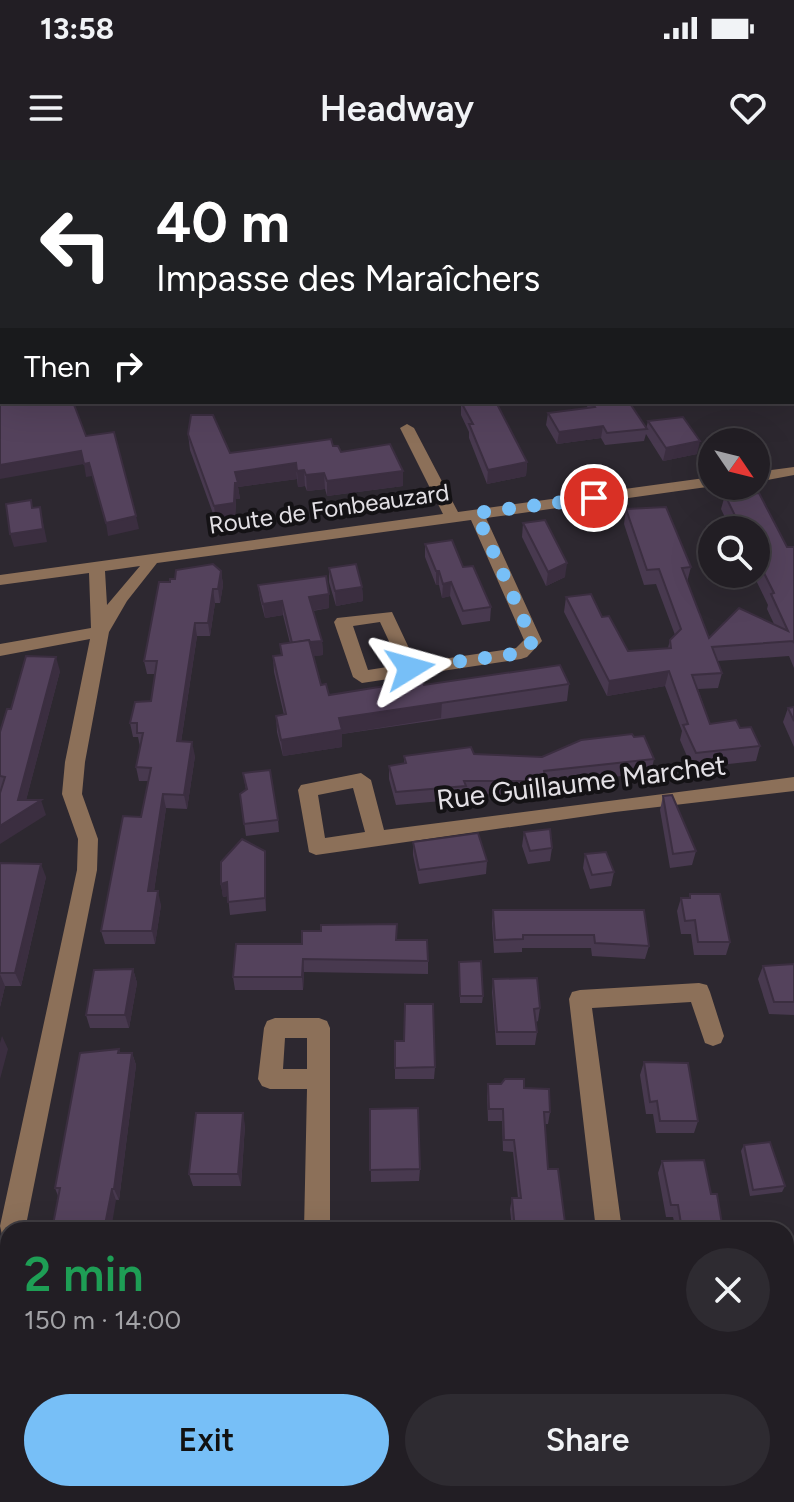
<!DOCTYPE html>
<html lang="en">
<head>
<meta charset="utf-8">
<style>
  body { margin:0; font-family:Figtree,sans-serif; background:#2e2b31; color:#f1f3f6; height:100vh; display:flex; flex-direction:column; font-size:30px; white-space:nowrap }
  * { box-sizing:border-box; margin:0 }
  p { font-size:26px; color:#a2a2a6 }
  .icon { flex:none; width:44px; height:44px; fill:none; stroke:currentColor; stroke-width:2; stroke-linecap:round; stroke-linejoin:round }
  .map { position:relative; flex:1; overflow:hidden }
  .drawer { position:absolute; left:0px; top:1062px; width:794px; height:280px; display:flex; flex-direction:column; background:#221e24; border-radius:24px 24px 0 0; box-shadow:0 8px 32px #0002,0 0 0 2px #3f3c41 }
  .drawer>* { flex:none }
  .hud { position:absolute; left:0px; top:0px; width:794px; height:244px; box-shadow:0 8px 32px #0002,0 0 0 2px #3f3c41; background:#202124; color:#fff; overflow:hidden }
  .needle { width:52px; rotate:125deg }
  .buttons { position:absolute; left:698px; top:268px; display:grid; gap:16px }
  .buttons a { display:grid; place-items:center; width:72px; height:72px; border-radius:50%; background:#221e24; box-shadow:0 8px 32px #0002,0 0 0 2px #3f3c41; font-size:40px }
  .pin { position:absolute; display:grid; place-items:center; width:68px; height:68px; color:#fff; margin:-34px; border:4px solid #fff; border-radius:50%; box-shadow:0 2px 8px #0007 }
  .me { position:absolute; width:88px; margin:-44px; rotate:82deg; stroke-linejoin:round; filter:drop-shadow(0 0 6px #0008) }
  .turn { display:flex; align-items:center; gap:28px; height:168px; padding:0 24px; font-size:36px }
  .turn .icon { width:104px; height:104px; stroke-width:2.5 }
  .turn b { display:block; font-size:56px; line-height:68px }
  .then { display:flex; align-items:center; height:76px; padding:0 24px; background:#0003; gap:16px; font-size:30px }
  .round { display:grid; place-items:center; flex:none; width:84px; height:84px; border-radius:42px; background:#2e2b31 }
  .overview { display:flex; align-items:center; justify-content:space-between; height:136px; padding:0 24px }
  h1 { font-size:48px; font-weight:600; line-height:60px; color:#1e9e55 }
  .cta { display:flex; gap:16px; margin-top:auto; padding:16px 24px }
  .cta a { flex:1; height:92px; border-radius:48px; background:#77bff7; color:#111; font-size:32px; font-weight:600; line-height:92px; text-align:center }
  .cta a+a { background:#2e2b31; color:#f1f3f6 }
  .status { display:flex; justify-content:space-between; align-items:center; height:56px; padding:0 40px; background:#221e24; direction:ltr }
  .status svg { height:22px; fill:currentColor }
  header { display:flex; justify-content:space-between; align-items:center; height:104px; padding:0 24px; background:#221e24; font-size:36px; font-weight:600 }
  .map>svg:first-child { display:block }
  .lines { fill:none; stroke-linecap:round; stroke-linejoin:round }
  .minor { fill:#8c7059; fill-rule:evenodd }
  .wall { fill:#48394f }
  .shaded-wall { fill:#3b2e40 }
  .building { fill:#54425c; stroke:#3b2e40; stroke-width:2 }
  .route { stroke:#77bff7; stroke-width:14; stroke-dasharray:0 25.2 }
  .labels { text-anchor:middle; stroke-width:8; stroke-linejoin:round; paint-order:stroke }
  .far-street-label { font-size:24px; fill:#e3e0e5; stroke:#141215 }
  .street-label { font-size:28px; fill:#e3e0e5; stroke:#141215 }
</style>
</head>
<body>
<div class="status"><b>13:58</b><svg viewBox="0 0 49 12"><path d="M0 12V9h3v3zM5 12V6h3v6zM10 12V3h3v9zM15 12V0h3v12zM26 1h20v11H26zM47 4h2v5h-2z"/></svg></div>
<header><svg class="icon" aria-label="menu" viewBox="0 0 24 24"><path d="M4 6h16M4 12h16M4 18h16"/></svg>Headway<svg class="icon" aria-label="heart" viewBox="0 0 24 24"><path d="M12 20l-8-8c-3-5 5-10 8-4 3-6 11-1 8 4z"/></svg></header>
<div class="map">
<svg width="794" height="1342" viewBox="0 0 794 1342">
  <rect width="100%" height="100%" fill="#2d2830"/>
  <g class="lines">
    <g class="minor">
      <rect x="792" y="63" width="2" height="6"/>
      <rect x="0" y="76" width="2" height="8"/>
      <rect x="0" y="225" width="2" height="8"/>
      <path d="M407 264 414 268 458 352 712 317 714 326 486 358 542 481 527 497 521 499 362 523 353 517 334 462 337 458 392 452 416 503 516 488 524 480 471 360 157 403 127 441 109 472 85 602 82 634 98 679 97 710 25 1070H8V1128L0 1131V1083L6 1080 3 1079 0 1066 77 710 78 679 62 634 65 602 90 479 0 496V484L91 468 89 413 0 425V415L443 354 400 268ZM140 406 107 445 105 411ZM380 462 400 505 368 510 353 466Z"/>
      <polygon points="794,307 794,315 756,322 756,312"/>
      <path d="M361 613 371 620 384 670 794 617V631L615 652 316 695 309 692 298 630 301 625ZM353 628 365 672 325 678 318 635Z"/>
      <polygon points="699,823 707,825 710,832 724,876 721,883 713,886 705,883 691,842 592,848 622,1070 596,1070 569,839 572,832 580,830"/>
      <path d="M275 858H319L327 861 330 868V1070H304L307 929H270L262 926 258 919 264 868 267 861ZM285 878H307V909H283Z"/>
      <rect x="786" y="1269" width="8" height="28"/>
      <polygon points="134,1334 270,1334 266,1342 130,1342"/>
    </g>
  </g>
  <g class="wall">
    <polygon points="345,0 562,0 565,2 347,2"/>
    <polygon points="716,0 794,0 792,2 718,2"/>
    <polygon points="792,85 794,91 794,241 792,240"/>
    <polygon points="461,242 527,302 526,316 487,324 469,278 469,272 461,255"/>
    <polygon points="585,242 629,242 646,269 648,261 697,294 663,301 646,274 644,281 605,285 601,278 557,284 546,265 548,253 588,248"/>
    <polygon points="188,274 230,293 333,286 341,292 403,311 403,326 327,336 325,329 307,331 305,326 298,327 297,319 238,327 240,339 236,339 235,359 216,362 190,290"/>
    <polygon points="725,335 787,387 794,387 794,508 789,496 717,501 722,513 718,528 698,529 710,564 740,568 760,586 756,601 692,608 680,580 682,571 665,526 607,536 564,452 566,437 602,457 628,491 668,488 670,480 675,475 656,424 644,425 624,364 626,349 691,407 687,422 709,478 774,464 767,449 768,445 753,414 756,414 756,370 731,370 721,349"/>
    <polygon points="523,363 565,417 546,426 522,377"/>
    <polygon points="425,384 463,407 491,447 490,461 462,465 450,436 442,438 439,425 436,425 425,397"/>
    <polygon points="329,408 362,427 363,441 336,446 329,422"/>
    <polygon points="221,411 223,425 220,443 215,443 210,476 197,476 181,582 195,596 187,649 166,648 154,731 161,745 155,784 105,784 101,771 141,657 148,621 139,621 136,607 140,587 138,577 133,577 130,563 151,541 155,514 147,514 144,501 170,422"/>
    <polygon points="258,425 329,448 313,451 322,481 323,495 313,496 321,525 329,535 424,525 569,524 567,541 342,574 342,587 283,596 277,572 276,556 284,555 274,512 273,496 281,495 280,484 290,483 283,455 265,458 260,439"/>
    <polygon points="60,511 26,640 46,655 0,631 0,572 11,549"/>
    <polygon points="794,547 794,587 783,562 788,548"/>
    <polygon points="634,577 654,599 651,613 544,624 543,635 465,634 465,639 396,645 389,619 389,606 404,604 404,596 474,594 542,597"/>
    <polygon points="243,613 278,660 279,672 246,676 240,634 246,630"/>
    <polygon points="663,636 696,691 692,705 670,708 660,650"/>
    <polygon points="524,672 552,688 550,701 528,704 522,686"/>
    <polygon points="413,682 487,701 486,714 419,724 413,695"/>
    <polygon points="265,691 266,705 266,751 230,755 228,736 223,737 221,724"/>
    <polygon points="585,694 614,712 611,726 590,729 583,708"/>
    <polygon points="0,703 46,717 21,826 5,826 0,847"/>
    <polygon points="690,734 730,782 726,795 694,795 691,774 681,774 677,751 681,738 689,738"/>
    <polygon points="493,750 649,786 645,799 592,796 591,788 522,788 522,792 494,793 492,763"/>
    <polygon points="396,780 428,801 428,814 304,812 303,830 235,830 233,817 302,784"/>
    <polygon points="459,802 483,836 482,843 460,843"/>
    <polygon points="794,804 794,855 769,854 758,819 763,806"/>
    <polygon points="133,809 137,823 129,868 90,868 86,855"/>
    <polygon points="493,819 540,848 538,861 536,862 537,872 535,885 496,885 492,832"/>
    <polygon points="395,881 435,907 434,919 395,919"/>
    <polygon points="119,889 120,893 132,893 136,905 119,1040 58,1036 55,1028"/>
    <polygon points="644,902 698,961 694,973 656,973 653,954 646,954 640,915"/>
    <polygon points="488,924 524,928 550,952 548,964 544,964 548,1009 566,1070 512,1070 510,1049 512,1038 518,1038 513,992 503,991 502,961 488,961 487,936"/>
    <polygon points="370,949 420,1009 419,1021 371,1022"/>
    <polygon points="245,965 241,1026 193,1026 189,1014"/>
    <polygon points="744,985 785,1026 782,1032 750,1036 741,991"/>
    <polygon points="662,1001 711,1034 723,1070 676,1070 673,1057 666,1057 658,1013"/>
  </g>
  <g class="shaded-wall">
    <polygon points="0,52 2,52 2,64 0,65"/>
    <polygon points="0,196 2,196 1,209 0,204"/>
    <polygon points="603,266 601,278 557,284 559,272"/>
    <polygon points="700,281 697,294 663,301 666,288"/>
    <polygon points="81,291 89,303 92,316 86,317 84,304 0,319 0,305"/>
    <polygon points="527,302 526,316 487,324 488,310"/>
    <polygon points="296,303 297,319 238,327 240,339 236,339 235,359 216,362 214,346 235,312"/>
    <polygon points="304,310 305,326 298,327 297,311"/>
    <polygon points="403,311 403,326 327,336 327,321"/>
    <polygon points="324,313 325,329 307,331 306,315"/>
    <polygon points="40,347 47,382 14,387 10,374"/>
    <polygon points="136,356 139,369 108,376 106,363"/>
    <polygon points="567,403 565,417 546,426 548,412"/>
    <polygon points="221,411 223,425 220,443 218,429"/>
    <rect x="436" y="411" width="3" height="14"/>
    <polygon points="451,422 450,436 442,438 443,424"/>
    <polygon points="362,427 363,441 336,446 335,431"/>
    <polygon points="213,429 215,443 210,476 208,463"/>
    <polygon points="329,434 329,448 309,451 309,437"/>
    <polygon points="282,441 283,455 265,458 263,444"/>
    <polygon points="195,463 197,476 179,595 177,581"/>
    <polygon points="322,481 323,495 294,499 293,485"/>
    <polygon points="56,497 60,511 23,652 41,640 46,655 0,684 0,666 18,640"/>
    <polygon points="669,511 665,526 607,536 609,521"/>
    <polygon points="442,542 441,558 342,574 342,587 283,596 281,580 339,558"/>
    <polygon points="192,582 195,596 187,649 184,635"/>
    <polygon points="163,634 166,648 152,745 148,731"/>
    <polygon points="265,691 266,705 266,751 265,738"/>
    <polygon points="41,704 46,717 21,826 15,813"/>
    <polygon points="227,722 230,735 223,737 221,724"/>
    <polygon points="158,731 161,745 155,784 152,771"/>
    <polygon points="303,799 304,812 303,830 302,817"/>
    <polygon points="133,809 137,823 129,868 125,855"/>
    <polygon points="0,814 5,826 0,847"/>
    <polygon points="2,876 8,889 0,919 0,883"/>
    <polygon points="132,893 136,905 119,1040 114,1029"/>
    <polygon points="243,953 245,965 241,1026 238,1014"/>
    <polygon points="112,1029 116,1040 111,1070 104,1070"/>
  </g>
  <g class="building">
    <polygon points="0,0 12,2 2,2 2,52 0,52"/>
    <polygon points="357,0 562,0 565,2 359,2"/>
    <polygon points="614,0 705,0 710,2 609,2"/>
    <polygon points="729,0 794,0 794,45 792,46 792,2 732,2"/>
    <polygon points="792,85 794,91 794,181 792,182"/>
    <polygon points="0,115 2,117 2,196 0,196"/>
    <polygon points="792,183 794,191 794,228 792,227"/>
    <polygon points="0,236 2,236 2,242 73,242 86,276 114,272 136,356 106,363 89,303 84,304 81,291 0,305"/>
    <polygon points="461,242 496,242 527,302 488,310 469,264 473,264"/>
    <polygon points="592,242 629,242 647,269 607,273 603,266 559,272 548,253 595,247"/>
    <polygon points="191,255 213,255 230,293 331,279 333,286 338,286 341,292 390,284 403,311 327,321 324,313 306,315 304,310 297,311 296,303 235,312 238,323 235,323 234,343 214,346 188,274"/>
    <polygon points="683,257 700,281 666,288 648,261"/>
    <polygon points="759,333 787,387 794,387 794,483 793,481 712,487 722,513 692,515 710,564 736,560 740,568 751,567 760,586 696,593 683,565 688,564 669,511 609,521 566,437 591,434 602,457 609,456 628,491 671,488 670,480 681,469 659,409 647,410 626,349 666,347 691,407 682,408 709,478 739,448 788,471 771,434 774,433 756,397 756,370 742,370 725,335"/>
    <polygon points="31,340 32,348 40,347 43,369 10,374 6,344"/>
    <polygon points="545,360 567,403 548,412 523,363"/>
    <polygon points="452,380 463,407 473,406 491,447 463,451 451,422 443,424 439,411 436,411 425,384"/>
    <polygon points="213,404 221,411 218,429 213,429 208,463 195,463 177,581 192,582 184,635 163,634 148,731 158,731 152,771 101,771 123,656 141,657 151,608 136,607 143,573 137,573 137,563 130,563 135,542 151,541 157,501 144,501 159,422 170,422 170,419 175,419 176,410"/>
    <polygon points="356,404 362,427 335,431 329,408"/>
    <polygon points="326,416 329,434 309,437 322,481 310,482 309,480 292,483 282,441 263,444 258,425"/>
    <polygon points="309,480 321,525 326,524 329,535 422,520 424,525 560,505 569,524 339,558 342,570 281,580 276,556 286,554 273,496 282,495 280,484"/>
    <polygon points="26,496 56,497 18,640 41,640 0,666 0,633 5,617 0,616 0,572 7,549 11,549"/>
    <polygon points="794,547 794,561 788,548"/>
    <polygon points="632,574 634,577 644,576 654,599 544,611 545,621 464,621 466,626 396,632 389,606 406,603 404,596 471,587 474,594 542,597 581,580"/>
    <polygon points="270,610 278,660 244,664 240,634 247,629 243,613"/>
    <polygon points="672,635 696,691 673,694 663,636"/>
    <polygon points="550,669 552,688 530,691 524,672"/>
    <polygon points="478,673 487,701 419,710 413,682"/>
    <polygon points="242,679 265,691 265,738 228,742 227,722 221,724 221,702"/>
    <polygon points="606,692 614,712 592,715 585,694"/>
    <polygon points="0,703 41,704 15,813 0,813"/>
    <polygon points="690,734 720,734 730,782 698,782 695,760 685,761 681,738 690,738"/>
    <polygon points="493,750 644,750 649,786 595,783 594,775 523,775 523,779 495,780"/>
    <polygon points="397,764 396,780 427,780 428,801 303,799 302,817 233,817 236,784 302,784 302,771 321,771 321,765"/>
    <polygon points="481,801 483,836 460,836 459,802"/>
    <polygon points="794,804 794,842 774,842 763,806"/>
    <polygon points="133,809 125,855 86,855 94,810"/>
    <polygon points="537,818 540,848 534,849 537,872 497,872 493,819"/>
    <polygon points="405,844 433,844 435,907 395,908 395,881 404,881"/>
    <polygon points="119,889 118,893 132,893 114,1029 112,1029 104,1070 52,1070 60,1028 55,1028 80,893"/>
    <polygon points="644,902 688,903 698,961 660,961 657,941 650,942"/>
    <polygon points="505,919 524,919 524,928 549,929 550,952 544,952 548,1009 558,1009 566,1070 515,1070 512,1038 521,1038 514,980 504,980 503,949 489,949 488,924 501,924"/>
    <polygon points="418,948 420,1009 370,1010 370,949"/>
    <polygon points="196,953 243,953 238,1014 189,1014"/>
    <polygon points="770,982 785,1026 753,1030 744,985"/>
    <polygon points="704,1000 711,1034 717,1034 723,1070 682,1070 678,1045 671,1045 662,1001"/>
    <polygon points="432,1061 433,1070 405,1070 405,1062"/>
    <rect x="216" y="1065" width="49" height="5"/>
    <polygon points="8,1196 8,1213 1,1203"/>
    <polygon points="8,1219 8,1274 0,1265 0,1226"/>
  </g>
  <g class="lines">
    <polyline class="route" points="410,508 521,493 533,481 476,353 594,338"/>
  </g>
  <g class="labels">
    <g class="far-street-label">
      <text transform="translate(329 349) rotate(-8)" y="8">Route de Fonbeauzard</text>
    </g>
    <g class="street-label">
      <text transform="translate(581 622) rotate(-7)" y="10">Rue Guillaume Marchet</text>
    </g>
  </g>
</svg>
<div class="buttons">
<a><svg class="needle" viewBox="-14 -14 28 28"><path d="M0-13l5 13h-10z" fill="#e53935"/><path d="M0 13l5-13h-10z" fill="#a2a2a6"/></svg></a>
<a><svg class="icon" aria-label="search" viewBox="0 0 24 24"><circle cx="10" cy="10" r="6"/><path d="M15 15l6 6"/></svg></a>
</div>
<div class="pin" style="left:594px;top:338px;background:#d93025"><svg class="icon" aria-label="arrive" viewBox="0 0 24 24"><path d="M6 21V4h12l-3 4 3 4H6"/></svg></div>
<svg class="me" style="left:410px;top:508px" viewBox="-20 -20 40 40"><path d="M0-17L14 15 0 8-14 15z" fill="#77bff7" stroke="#fff" stroke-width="4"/></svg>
<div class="hud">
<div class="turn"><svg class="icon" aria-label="left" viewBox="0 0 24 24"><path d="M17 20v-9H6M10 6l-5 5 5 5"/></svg><div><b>40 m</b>Impasse des Maraîchers</div></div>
<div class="then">Then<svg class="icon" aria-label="right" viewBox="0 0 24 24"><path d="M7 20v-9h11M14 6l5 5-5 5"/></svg></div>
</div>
<section class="drawer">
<div class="overview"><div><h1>2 min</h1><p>150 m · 14:00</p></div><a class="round"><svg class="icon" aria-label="close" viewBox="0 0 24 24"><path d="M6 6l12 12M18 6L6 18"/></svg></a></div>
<div class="cta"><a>Exit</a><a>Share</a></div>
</section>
</div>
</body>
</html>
